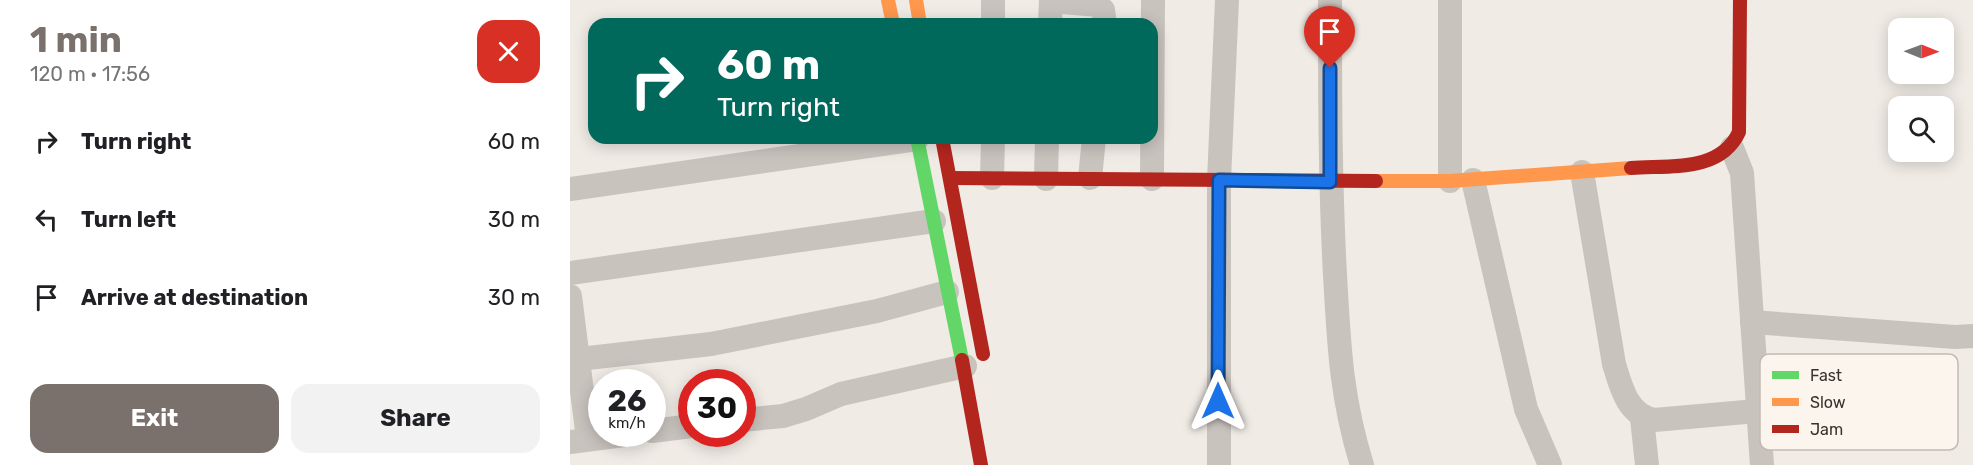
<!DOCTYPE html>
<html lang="en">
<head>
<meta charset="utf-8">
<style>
  body { margin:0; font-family:Rubik,sans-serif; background:#f2f2f2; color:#202124; height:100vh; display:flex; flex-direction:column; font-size:22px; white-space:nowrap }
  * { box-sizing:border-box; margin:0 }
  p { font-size:20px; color:#757577 }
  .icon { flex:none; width:33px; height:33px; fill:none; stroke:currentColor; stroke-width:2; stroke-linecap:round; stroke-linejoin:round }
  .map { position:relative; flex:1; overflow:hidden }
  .panel { display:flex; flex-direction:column; background:#fff; width:570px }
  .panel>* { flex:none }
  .top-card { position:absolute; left:18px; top:18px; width:570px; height:126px; border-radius:18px; box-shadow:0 3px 15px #0003; background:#00695c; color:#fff; overflow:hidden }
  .needle { width:39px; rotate:91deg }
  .controls { position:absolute; left:1318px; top:18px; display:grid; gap:12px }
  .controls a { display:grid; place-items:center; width:66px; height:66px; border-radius:12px; background:#fff; box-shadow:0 3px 15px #0003; font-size:30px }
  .speed { position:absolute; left:18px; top:369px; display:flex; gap:12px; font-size:30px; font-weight:700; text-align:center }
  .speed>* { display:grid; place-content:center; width:78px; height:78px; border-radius:50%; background:#fff; box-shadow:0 3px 15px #0003; line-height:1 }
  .speed small { font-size:15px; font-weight:400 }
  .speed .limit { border:9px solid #d22; background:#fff; color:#111 }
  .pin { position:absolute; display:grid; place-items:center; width:51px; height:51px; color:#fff; margin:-62px -26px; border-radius:50% 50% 50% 0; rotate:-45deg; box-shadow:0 0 6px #0007 }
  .pin .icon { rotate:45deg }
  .me { position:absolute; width:66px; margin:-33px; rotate:0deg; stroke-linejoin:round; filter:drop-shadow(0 0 4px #0008) }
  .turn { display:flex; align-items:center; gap:21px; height:126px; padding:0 30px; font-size:27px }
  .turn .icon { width:78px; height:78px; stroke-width:2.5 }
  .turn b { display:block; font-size:42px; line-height:51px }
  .round { display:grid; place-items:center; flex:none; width:63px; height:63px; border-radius:18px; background:#f2f2f2 }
  .overview { display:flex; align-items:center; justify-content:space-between; height:102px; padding:0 30px }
  h1 { font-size:36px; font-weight:700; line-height:45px; color:#7a716c }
  .primary-button { display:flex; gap:12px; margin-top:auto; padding:12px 30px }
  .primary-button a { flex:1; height:69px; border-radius:18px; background:#7a716c; color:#fff; font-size:24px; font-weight:700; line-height:69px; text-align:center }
  .primary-button a+a { background:#f2f2f2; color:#202124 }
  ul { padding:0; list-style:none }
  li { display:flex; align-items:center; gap:18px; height:78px; padding:0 30px }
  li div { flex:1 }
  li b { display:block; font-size:22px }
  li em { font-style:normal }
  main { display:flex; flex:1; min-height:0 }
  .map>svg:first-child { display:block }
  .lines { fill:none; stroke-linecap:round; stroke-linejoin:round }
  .street { stroke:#c9c3be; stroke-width:24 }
  .fast { stroke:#63d668; stroke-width:14 }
  .slow { stroke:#ff974d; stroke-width:14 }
  .jam { stroke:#b3261e; stroke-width:14 }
  .route-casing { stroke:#114b97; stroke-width:15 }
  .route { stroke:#1a73e8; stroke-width:10 }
  .key { fill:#fbf5ee; stroke:#c1bab4; stroke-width:1.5 }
  .key-label { font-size:16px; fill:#3b302b }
</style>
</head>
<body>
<main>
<section class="panel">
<div class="overview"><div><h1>1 min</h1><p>120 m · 17:56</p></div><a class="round" style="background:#d93025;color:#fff"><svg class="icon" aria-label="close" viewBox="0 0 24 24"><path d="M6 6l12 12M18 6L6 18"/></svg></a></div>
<ul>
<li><svg class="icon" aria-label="right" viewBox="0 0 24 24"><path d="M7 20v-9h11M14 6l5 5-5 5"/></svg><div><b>Turn right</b></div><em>60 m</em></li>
<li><svg class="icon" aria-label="left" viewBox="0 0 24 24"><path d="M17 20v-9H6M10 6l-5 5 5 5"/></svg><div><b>Turn left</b></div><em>30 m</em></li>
<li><svg class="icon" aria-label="arrive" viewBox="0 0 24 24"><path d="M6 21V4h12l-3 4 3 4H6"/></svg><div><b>Arrive at destination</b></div><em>30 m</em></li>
</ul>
<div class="primary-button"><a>Exit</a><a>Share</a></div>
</section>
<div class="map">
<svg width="1403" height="465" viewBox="0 0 1403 465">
  <rect width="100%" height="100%" fill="#f0ebe5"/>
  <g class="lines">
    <g class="street">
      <path d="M760 0C760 92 760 183 765 275 769 345 771 398 792 465"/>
      <polyline points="880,0 880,181"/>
      <polyline points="481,1 528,5 533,10 535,24"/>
      <polyline points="423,24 423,0"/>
      <polyline points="480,24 481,0"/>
      <polyline points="1162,148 1172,173 1192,465"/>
      <path d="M1012 172 1044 364C1051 387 1057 414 1084 420L1187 411"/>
      <polyline points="422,178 423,138"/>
      <polyline points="520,178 524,138"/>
      <polyline points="476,179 477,138"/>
      <polyline points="582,179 583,0"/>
      <polyline points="903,180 956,409 980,465"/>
      <polyline points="0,189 347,139"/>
      <polyline points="0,273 364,221"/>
      <polyline points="0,296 18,439"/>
      <polyline points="1182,322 1385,337 1403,336"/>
      <polyline points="0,360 141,344 307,311 377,292"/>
      <polyline points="1072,418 1077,465"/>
      <polyline points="172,420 213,416 236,409 271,394 395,366"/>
      <polyline points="82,431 122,426"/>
      <polyline points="0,442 62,434"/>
      <polyline points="649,465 649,180 657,0"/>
    </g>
    <polyline class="fast" points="347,138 392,360"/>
    <g class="slow">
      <polyline points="318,0 323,24"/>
      <polyline points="346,0 350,24"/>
      <polyline points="806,181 880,181 1061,168"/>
    </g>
    <g class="jam">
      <polyline points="372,138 413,354"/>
      <path d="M1061 168C1099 165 1150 173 1169 132L1170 0"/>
      <polyline points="381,178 806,181"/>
      <polyline points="392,360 411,465"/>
    </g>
  </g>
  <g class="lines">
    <defs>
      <polyline id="route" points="648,401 649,180 760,182 760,68"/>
    </defs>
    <use href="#route" class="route-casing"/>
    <use href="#route" class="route"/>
  </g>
  <rect x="1190" y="354" width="198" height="96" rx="9" class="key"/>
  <rect x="1202" y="371" width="27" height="8" fill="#63d668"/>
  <rect x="1202" y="398" width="27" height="8" fill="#ff974d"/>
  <rect x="1202" y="425" width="27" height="8" fill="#b3261e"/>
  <g class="key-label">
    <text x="1240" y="381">Fast</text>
    <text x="1240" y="408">Slow</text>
    <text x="1240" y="435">Jam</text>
  </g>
</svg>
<div class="controls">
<a><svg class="needle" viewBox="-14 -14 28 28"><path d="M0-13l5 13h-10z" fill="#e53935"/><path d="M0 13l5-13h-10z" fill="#757577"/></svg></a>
<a><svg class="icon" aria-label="search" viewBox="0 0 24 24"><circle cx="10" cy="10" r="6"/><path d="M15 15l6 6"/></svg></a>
</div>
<div class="speed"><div>26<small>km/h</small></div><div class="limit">30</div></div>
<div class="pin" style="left:760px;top:68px;background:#d93025"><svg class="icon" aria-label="arrive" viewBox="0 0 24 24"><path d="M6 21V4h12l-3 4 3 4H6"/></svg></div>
<svg class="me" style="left:648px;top:401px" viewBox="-20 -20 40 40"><path d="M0-17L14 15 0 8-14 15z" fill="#1a73e8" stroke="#fff" stroke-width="4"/></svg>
<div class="top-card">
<div class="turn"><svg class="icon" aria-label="right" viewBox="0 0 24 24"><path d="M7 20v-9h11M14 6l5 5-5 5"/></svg><div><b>60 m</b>Turn right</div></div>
</div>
</div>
</main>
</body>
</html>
